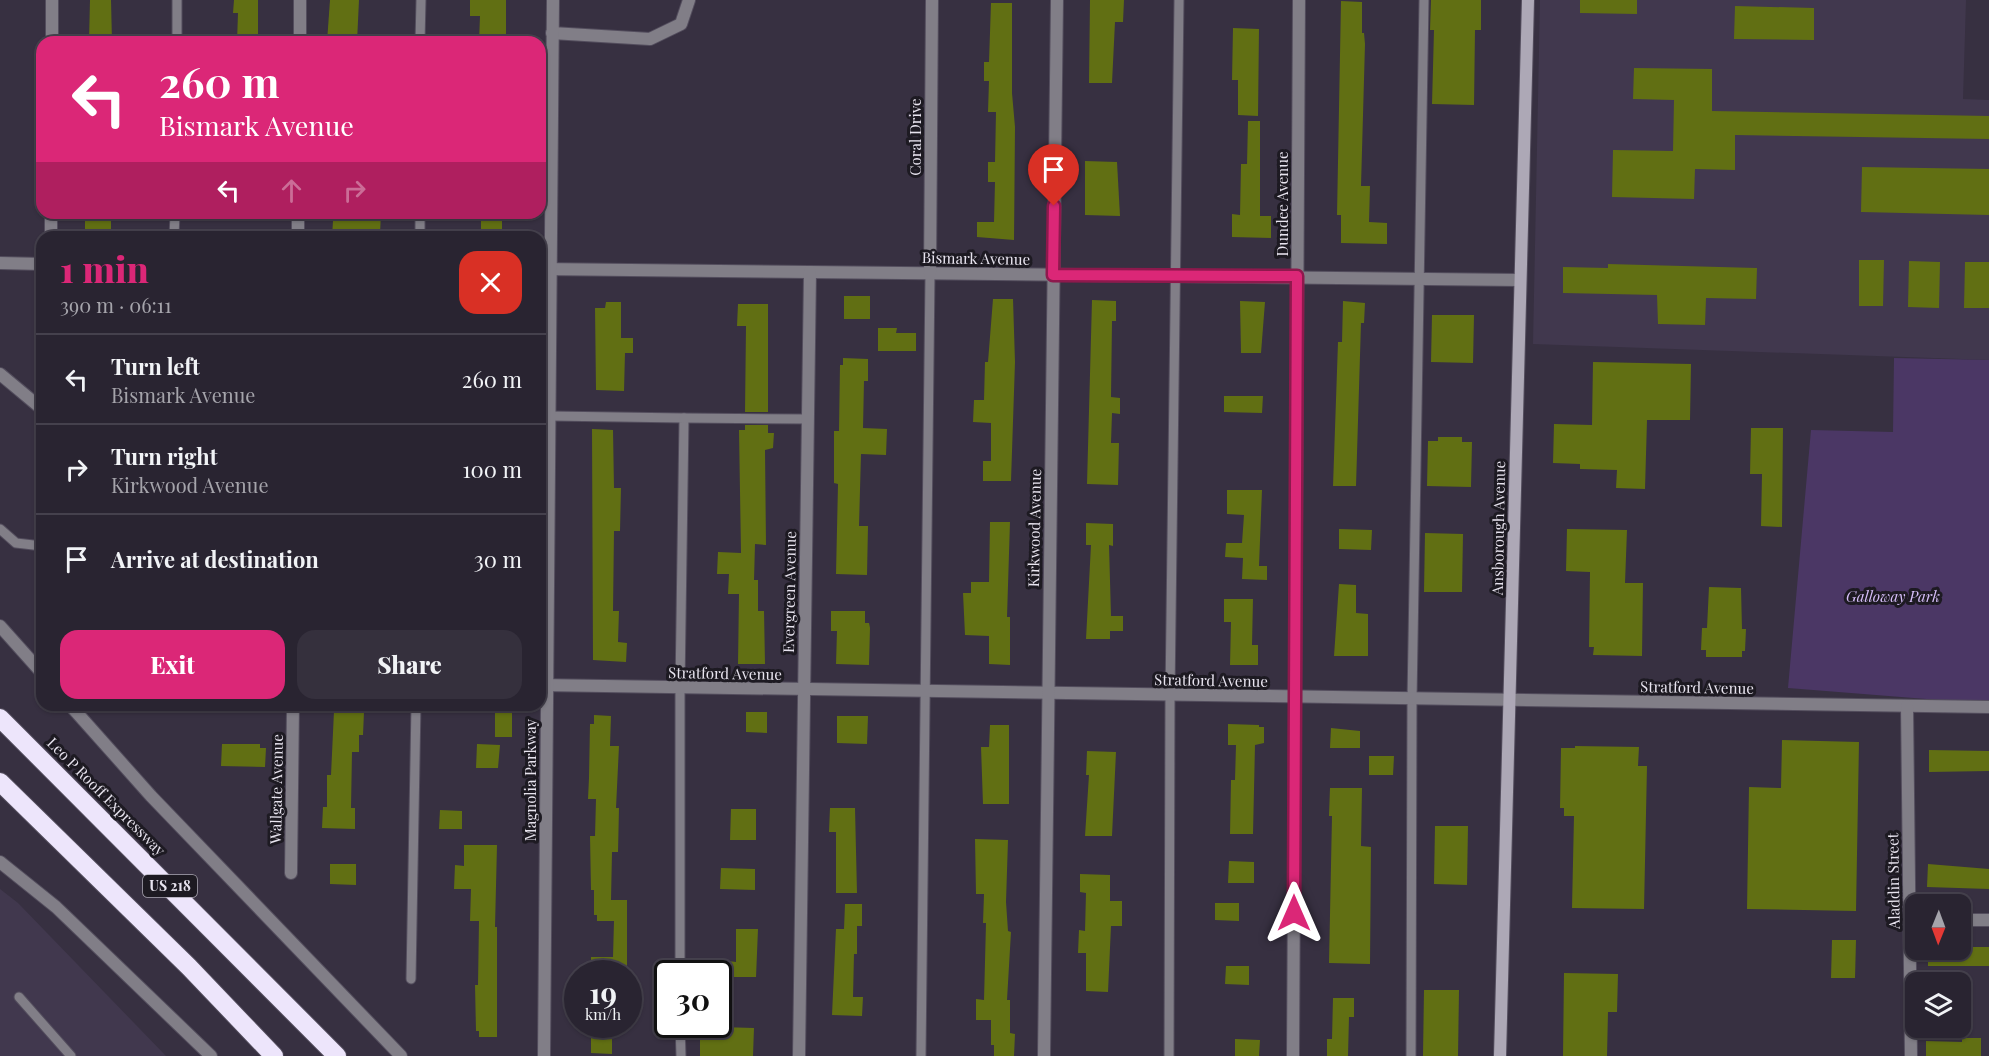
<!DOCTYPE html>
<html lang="en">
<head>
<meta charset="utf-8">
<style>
  body { margin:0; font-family:"Playfair Display",serif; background:#35303d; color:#f1f3f6; height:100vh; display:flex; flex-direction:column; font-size:22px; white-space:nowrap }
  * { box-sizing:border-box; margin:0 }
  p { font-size:20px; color:#a5a4ab }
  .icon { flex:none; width:33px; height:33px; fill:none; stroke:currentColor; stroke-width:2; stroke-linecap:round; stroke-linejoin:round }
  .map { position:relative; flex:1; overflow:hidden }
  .details { position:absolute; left:36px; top:231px; width:510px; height:480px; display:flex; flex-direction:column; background:#292431; border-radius:18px; box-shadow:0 2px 4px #0004,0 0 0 2px #45414d }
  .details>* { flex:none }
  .guide { position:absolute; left:36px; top:36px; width:510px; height:183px; border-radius:18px; box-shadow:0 2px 4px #0004,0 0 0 2px #45414d; background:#db2777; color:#fff; overflow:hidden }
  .needle { width:39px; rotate:181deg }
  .fabs { position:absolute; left:1905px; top:894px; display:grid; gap:12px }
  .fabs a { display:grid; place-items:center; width:66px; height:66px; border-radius:12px; background:#292431; box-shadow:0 2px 4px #0004,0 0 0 2px #45414d; font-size:30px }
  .speed { position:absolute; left:564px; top:960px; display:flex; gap:12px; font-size:30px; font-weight:700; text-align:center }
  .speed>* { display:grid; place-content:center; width:78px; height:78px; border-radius:50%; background:#292431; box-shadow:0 2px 4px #0004,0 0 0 2px #45414d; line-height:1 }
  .speed small { font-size:15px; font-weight:400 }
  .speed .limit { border:3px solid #111; border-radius:9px; background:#fff; color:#111 }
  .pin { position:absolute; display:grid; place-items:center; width:51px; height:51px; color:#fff; margin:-62px -26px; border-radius:50% 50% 50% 0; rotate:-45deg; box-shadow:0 0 6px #0007 }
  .pin .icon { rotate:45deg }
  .me { position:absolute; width:66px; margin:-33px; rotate:0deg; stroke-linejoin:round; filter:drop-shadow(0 0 4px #0008) }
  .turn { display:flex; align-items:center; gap:21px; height:126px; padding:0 24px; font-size:27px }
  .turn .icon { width:78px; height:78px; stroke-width:2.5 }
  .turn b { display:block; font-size:42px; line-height:51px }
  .lanes { display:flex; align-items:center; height:57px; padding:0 24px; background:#0003; justify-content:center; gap:30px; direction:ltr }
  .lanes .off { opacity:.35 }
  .round { display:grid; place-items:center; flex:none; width:63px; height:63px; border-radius:18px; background:#35303d }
  .overview { display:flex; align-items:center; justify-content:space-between; height:102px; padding:0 24px }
  h1 { font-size:36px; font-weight:800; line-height:45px; color:#db2777 }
  .primary-button { display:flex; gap:12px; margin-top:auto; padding:12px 24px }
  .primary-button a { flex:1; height:69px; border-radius:18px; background:#db2777; color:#fff; font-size:24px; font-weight:800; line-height:69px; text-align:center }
  .primary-button a+a { background:#35303d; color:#f1f3f6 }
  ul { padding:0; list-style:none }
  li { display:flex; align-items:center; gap:18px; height:90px; padding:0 24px; border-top:2px solid #45414d }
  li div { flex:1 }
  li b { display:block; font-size:22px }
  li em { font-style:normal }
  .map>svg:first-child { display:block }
  .built { fill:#41384e }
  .green { fill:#4b3765 }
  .building { fill:#616f13 }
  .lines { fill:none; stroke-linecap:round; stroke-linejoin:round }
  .service-casing { stroke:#534d5d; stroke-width:11 }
  .minor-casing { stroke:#534d5d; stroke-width:14 }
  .tertiary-casing { stroke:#534d5d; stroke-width:14 }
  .secondary-casing { stroke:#534d5d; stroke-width:14 }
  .motorway-casing { stroke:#534d5d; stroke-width:20 }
  .service { stroke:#817e87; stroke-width:9 }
  .minor { stroke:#817e87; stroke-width:12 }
  .tertiary { stroke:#817e87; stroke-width:12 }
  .secondary { stroke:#ada8b6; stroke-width:12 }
  .motorway { stroke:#ede5fb; stroke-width:18 }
  .route-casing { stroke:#8e194d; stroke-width:15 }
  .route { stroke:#db2777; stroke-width:10 }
  .labels { text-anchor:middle; stroke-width:6; stroke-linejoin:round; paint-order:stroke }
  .shield { fill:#1d1a22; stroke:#aba7b2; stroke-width:1.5 }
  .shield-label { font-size:14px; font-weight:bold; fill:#e8e4ef }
  .street-label { font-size:15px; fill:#e8e4ef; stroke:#1d1a22 }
  .park-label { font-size:15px; font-style:italic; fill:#d6bef9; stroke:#1d1a22 }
</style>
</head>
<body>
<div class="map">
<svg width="1989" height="1056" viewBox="0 0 1989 1056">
  <rect width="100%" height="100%" fill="#373041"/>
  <g class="built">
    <polygon points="1540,0 1966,0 1963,99 1989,100 1989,360 1533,344"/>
    <polygon points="0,889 18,903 166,1056 0,1056"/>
  </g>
  <polygon class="green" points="1894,358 1989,360 1989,704 1788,688 1811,430 1893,432"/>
  <g class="building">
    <polygon points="90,0 111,0 112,42 89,42"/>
    <polygon points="234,0 258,0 258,42 237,42 238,13 233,13"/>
    <polygon points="330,0 359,0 357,42 327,42"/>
    <polygon points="470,0 506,0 506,42 479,42 480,16 470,16"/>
    <polygon points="1090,0 1124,0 1123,22 1115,22 1112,83 1089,83"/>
    <polygon points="1431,0 1481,0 1481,30 1475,30 1474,105 1432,104 1434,30 1430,30"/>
    <polygon points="1580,0 1637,0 1637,14 1580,13"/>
    <polygon points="1341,1 1362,2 1362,33 1364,33 1365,44 1361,186 1370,186 1369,222 1387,223 1387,244 1341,243 1341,215 1337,215"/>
    <polygon points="991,3 1012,3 1012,93 1015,127 1014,240 977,237 977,222 994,222 995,182 988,182 988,162 995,162 996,112 988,112 989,81 984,81 984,62 989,62"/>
    <polygon points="1735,6 1814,8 1814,40 1734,39"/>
    <polygon points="1233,28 1259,29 1258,116 1238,115 1238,80 1232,80"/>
    <polygon points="1634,68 1712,69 1712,111 1989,116 1989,139 1735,135 1735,170 1695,169 1694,199 1612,197 1613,150 1673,151 1674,100 1633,99"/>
    <polygon points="1248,121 1260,121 1260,216 1271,216 1271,238 1232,237 1232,214 1240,215 1241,164 1247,164"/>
    <polygon points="1085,161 1117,162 1120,216 1085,215"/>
    <polygon points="1862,167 1989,169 1989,215 1861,212"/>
    <rect x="85" y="213" width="26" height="21"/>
    <polygon points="346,213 381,213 380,234 365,233 365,237 332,237 333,221 346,219"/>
    <polygon points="481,218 502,219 502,237 481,237"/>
    <polygon points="1859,260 1884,260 1883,306 1859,306"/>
    <polygon points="1909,261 1940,262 1939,308 1908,307"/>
    <polygon points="1965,262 1989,262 1989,308 1964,308"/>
    <polygon points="1608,264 1757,268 1756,299 1706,298 1705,325 1658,324 1657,295 1563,293 1563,267 1608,268"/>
    <rect x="844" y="296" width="26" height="23"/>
    <polygon points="993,299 1013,299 1015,362 1011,481 983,481 983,461 991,461 991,423 973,422 974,400 984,400 985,362 988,362"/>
    <polygon points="1092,300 1116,301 1116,321 1112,321 1111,397 1120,398 1120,414 1112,413 1111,443 1119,443 1118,485 1087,484"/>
    <polygon points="1240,301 1265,302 1261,353 1241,353"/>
    <polygon points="1343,301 1365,303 1364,323 1361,323 1356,486 1333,486 1338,342 1342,342"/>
    <polygon points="606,302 621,302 621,338 633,338 633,353 625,353 624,391 596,390 595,308 605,308"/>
    <polygon points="738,304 768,304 768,412 745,412 746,326 737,326"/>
    <polygon points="1432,315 1474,315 1473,363 1431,362"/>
    <polygon points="878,328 897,328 896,333 916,333 916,351 878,351"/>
    <polygon points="843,358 868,359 868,381 864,381 863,428 887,429 886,455 861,454 859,526 868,526 867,575 836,574 838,484 834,483 834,431 839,431 840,365 843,365"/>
    <polygon points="1593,362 1691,364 1690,420 1647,420 1645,489 1616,488 1617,470 1580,469 1580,464 1553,463 1554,424 1592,425"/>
    <polygon points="1224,396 1263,396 1262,413 1224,412"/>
    <polygon points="745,425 768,425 768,433 774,433 773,448 765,450 766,545 755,544 754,580 758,580 758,611 764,611 765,664 738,664 739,594 728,594 729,574 717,574 718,552 741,553 739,430 745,430"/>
    <polygon points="1751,428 1783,428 1782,527 1761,526 1762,474 1750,474"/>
    <polygon points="592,429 613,430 614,488 621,488 620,531 614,531 613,611 619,611 618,642 627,643 626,662 593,660"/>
    <polygon points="1438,437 1462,437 1462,442 1472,442 1471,487 1427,486 1428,441 1438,441"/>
    <polygon points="1227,490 1262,490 1259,566 1267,566 1267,580 1242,579 1243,558 1225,557 1226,543 1242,543 1244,515 1227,514"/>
    <polygon points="990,522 1010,522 1007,617 1010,617 1010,665 989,664 989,636 965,635 963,593 971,593 971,582 989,582"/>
    <polygon points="1086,523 1113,524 1113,546 1109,545 1111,616 1123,616 1123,631 1110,631 1110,639 1086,639 1091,545 1086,545"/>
    <polygon points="1339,529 1372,530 1371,550 1339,549"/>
    <polygon points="1567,529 1627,530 1625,583 1643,583 1642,656 1593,655 1594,647 1589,647 1590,572 1566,571"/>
    <polygon points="1425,533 1463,534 1462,592 1424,592"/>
    <polygon points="1339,584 1356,585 1356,613 1368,614 1368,656 1334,656"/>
    <polygon points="1709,587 1741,588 1742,629 1746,629 1745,651 1742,651 1742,657 1706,657 1706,650 1701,650 1702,628 1707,628"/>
    <polygon points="1224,599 1253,599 1252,645 1258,645 1258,665 1230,665 1231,622 1224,622"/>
    <polygon points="831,611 865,611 865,623 869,623 870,628 869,665 836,664 837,631 831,631"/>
    <polygon points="334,711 364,712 363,735 359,735 359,752 352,752 351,808 355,808 355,829 322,828 323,807 327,807 327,775 331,775"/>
    <rect x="495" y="712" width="17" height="25"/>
    <polygon points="746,712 767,712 767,733 746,732"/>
    <polygon points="594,715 611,716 610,746 619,746 616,808 619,808 618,852 612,852 611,900 627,900 627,974 591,974 591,957 613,957 614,921 597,921 597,915 594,915 594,890 591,890 590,836 595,836 596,799 588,799 589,778 590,724 594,724"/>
    <polygon points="837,716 868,716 867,744 837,743"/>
    <polygon points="1228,724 1259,725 1259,727 1264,727 1264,743 1255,745 1253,834 1230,834 1231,780 1235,780 1236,745 1228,745"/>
    <polygon points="990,725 1009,725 1009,804 983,804 981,747 989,747"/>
    <polygon points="1331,728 1360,731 1360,748 1330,748"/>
    <polygon points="1782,740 1859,742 1856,911 1747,909 1749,787 1781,788"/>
    <polygon points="222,744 260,744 260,748 266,748 265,767 221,766"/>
    <polygon points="477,744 500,745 498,768 476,768"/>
    <polygon points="1575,746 1639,747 1638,766 1647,766 1644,909 1572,908 1574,816 1564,816 1564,808 1560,808 1561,748 1575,748"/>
    <polygon points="1929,750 1989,751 1989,771 1929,772"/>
    <polygon points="1087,751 1116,752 1112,836 1085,836 1089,775 1086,775"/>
    <polygon points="1369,756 1394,756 1393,775 1369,775"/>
    <polygon points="1330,788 1362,788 1361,846 1371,847 1370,964 1329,963 1332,816 1329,816"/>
    <polygon points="830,808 855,808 857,893 836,893 836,832 829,832"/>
    <polygon points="731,809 756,809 756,840 730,840"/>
    <polygon points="440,810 462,811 462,829 439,829"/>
    <polygon points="1435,826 1468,826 1467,885 1434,884"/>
    <polygon points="975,839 1008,840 1006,902 1008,931 1011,932 1007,1000 1010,1000 1010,1033 1015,1034 1014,1056 994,1056 994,1045 991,1045 991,1020 976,1020 976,999 984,1000 986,923 983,923 984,894 976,894"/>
    <polygon points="464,845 497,845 495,927 497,927 497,1037 479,1037 479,1031 476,1031 475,985 478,985 479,921 470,921 471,889 454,889 455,865 464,866"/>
    <polygon points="1229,861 1254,862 1254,883 1228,883"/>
    <polygon points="330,864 356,864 356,885 330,884"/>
    <polygon points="1928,864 1989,869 1989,889 1927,887"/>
    <polygon points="721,868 755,869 755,890 720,889"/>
    <polygon points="1080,874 1110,875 1110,901 1122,901 1122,926 1111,926 1108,992 1086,991 1086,953 1078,953 1079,930 1085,931 1086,893 1080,892"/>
    <polygon points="1215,903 1239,903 1239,921 1215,920"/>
    <polygon points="845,904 862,904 862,926 857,926 857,954 854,954 853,997 863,997 862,1016 832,1015 836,929 844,929"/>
    <polygon points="736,929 758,929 756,977 728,977 728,961 736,962"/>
    <polygon points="1832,940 1856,940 1855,978 1831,978"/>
    <polygon points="1971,947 1989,947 1989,966 1928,966 1928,950 1971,950"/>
    <polygon points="1226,966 1249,966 1249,985 1225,984"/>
    <polygon points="1564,973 1618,974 1617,1012 1608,1012 1607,1056 1563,1056"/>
    <polygon points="1424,990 1459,990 1458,1056 1423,1056"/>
    <polygon points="1333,998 1354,998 1354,1017 1349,1017 1348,1056 1327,1056 1327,1039 1332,1039"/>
    <polygon points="720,1027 754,1028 753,1056 700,1056 700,1034 720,1034"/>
    <polygon points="591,1029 612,1030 612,1054 591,1053"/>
    <polygon points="1962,1038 1981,1038 1981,1056 1926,1056 1926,1041 1962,1042"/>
    <polygon points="1235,1039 1260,1040 1259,1056 1235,1056"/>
  </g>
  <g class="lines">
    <defs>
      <g id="service">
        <polyline points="177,42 177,0"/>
        <polyline points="420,42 421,0"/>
        <polyline points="174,237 175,213"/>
        <polyline points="420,237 420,213"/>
        <polyline points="550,416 684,418 680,688 680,974"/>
        <polyline points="684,418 808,419"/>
        <polyline points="0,529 16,543 42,546"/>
        <polyline points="411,979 416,705"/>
        <polyline points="19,997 71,1056"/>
        <polyline points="680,1024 681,1056"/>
        <polyline points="921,1056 930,274"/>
        <polyline points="1169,1056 1170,696 1179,0"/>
        <polyline points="1411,1056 1412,700 1424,0"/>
      </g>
      <g id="minor">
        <polyline points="552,33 650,39 681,24 689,0"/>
        <polyline points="52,42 52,0"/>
        <polyline points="300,42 300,0"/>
        <polyline points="51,237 51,213"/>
        <polyline points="298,237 298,213"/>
        <polyline points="0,263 42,264"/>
        <polyline points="540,269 1519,280"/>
        <polyline points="930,274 932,0"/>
        <polyline points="0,374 42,409"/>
        <polyline points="540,685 1989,707"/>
        <polyline points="1907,706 1911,1056"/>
        <polyline points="291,873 293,705"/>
        <polyline points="1960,920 1989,920"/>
        <polyline points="544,1056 553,0"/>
        <polyline points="799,1056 810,272"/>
        <polyline points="1044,1056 1057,0"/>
        <polyline points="1293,1056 1299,0"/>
      </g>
      <g id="tertiary">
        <polyline points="0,626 42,673"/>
        <polyline points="70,705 151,796 401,1056"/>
        <polyline points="0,862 56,907 211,1056"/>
      </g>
      <polyline id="secondary" points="1500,1056 1528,0"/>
      <g id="motorway">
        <polyline points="0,718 337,1056"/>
        <polyline points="0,782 189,967 274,1056"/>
      </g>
    </defs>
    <use href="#service" class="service-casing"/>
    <use href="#minor" class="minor-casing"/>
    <use href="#tertiary" class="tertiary-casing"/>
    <use href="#secondary" class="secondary-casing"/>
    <use href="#motorway" class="motorway-casing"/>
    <use href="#service" class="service"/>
    <use href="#minor" class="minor"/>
    <use href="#tertiary" class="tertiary"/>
    <use href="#secondary" class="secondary"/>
    <use href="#motorway" class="motorway"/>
  </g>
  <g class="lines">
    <defs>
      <polyline id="route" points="1054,206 1053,275 1297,276 1294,913"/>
    </defs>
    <use href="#route" class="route-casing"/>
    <use href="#route" class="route"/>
  </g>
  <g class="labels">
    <rect class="shield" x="143" y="875" width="54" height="22" rx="4.5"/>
    <g class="shield-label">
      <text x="170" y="891">US 218</text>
    </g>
    <g class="street-label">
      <text transform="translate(916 137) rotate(-90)" y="5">Coral Drive</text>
      <text transform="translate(1283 204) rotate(-90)" y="5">Dundee Avenue</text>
      <text transform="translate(976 259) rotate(1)" y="5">Bismark Avenue</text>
      <text transform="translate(1035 528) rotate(-89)" y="5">Kirkwood Avenue</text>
      <text transform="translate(1499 528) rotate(-89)" y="5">Ansborough Avenue</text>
      <text transform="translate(790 592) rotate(-89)" y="5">Evergreen Avenue</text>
      <text transform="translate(725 674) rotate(1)" y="5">Stratford Avenue</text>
      <text transform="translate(1211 681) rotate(1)" y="5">Stratford Avenue</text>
      <text transform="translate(1697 688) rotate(1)" y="5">Stratford Avenue</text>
      <text transform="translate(531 780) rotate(-90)" y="5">Magnolia Parkway</text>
      <text transform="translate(277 789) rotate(-89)" y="5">Wallgate Avenue</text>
      <text transform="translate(106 797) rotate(45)" y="5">Leo P Rooff Expressway</text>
      <text transform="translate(1894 881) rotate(-91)" y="5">Aladdin Street</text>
    </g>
    <g class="park-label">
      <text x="1893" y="602">Galloway Park</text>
    </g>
  </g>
</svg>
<div class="fabs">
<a><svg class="needle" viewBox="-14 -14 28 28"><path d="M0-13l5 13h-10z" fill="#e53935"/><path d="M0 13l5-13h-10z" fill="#a5a4ab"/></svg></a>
<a><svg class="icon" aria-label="layers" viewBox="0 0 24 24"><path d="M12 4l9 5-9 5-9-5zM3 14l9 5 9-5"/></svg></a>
</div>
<div class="speed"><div>19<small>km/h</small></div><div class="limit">30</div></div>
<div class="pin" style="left:1054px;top:206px;background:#d93025"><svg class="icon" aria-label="arrive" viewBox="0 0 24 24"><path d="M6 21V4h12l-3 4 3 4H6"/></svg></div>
<svg class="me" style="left:1294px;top:913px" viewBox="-20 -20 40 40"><path d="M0-17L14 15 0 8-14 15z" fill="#db2777" stroke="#fff" stroke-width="4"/></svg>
<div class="guide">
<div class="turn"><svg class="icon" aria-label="left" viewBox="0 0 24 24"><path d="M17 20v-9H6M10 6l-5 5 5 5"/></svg><div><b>260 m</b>Bismark Avenue</div></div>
<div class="lanes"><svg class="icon" aria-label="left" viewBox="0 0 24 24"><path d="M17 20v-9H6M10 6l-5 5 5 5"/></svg><svg class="icon off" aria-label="ahead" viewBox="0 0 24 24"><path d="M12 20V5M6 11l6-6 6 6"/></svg><svg class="icon off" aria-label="right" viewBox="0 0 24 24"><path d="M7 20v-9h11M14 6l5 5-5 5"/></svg></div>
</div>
<section class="details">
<div class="overview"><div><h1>1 min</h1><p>390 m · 06:11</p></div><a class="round" style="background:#d93025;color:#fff"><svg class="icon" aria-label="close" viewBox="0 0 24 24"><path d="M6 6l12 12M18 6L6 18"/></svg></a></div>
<ul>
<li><svg class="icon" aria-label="left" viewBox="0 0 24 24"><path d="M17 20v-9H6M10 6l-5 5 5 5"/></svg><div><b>Turn left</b><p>Bismark Avenue</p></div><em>260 m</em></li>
<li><svg class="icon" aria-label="right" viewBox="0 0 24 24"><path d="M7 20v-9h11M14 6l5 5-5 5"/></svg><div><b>Turn right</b><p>Kirkwood Avenue</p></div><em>100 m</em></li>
<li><svg class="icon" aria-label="arrive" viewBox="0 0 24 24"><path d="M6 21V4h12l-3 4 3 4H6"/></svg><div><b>Arrive at destination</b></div><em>30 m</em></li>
</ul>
<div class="primary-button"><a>Exit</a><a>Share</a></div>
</section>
</div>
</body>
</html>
